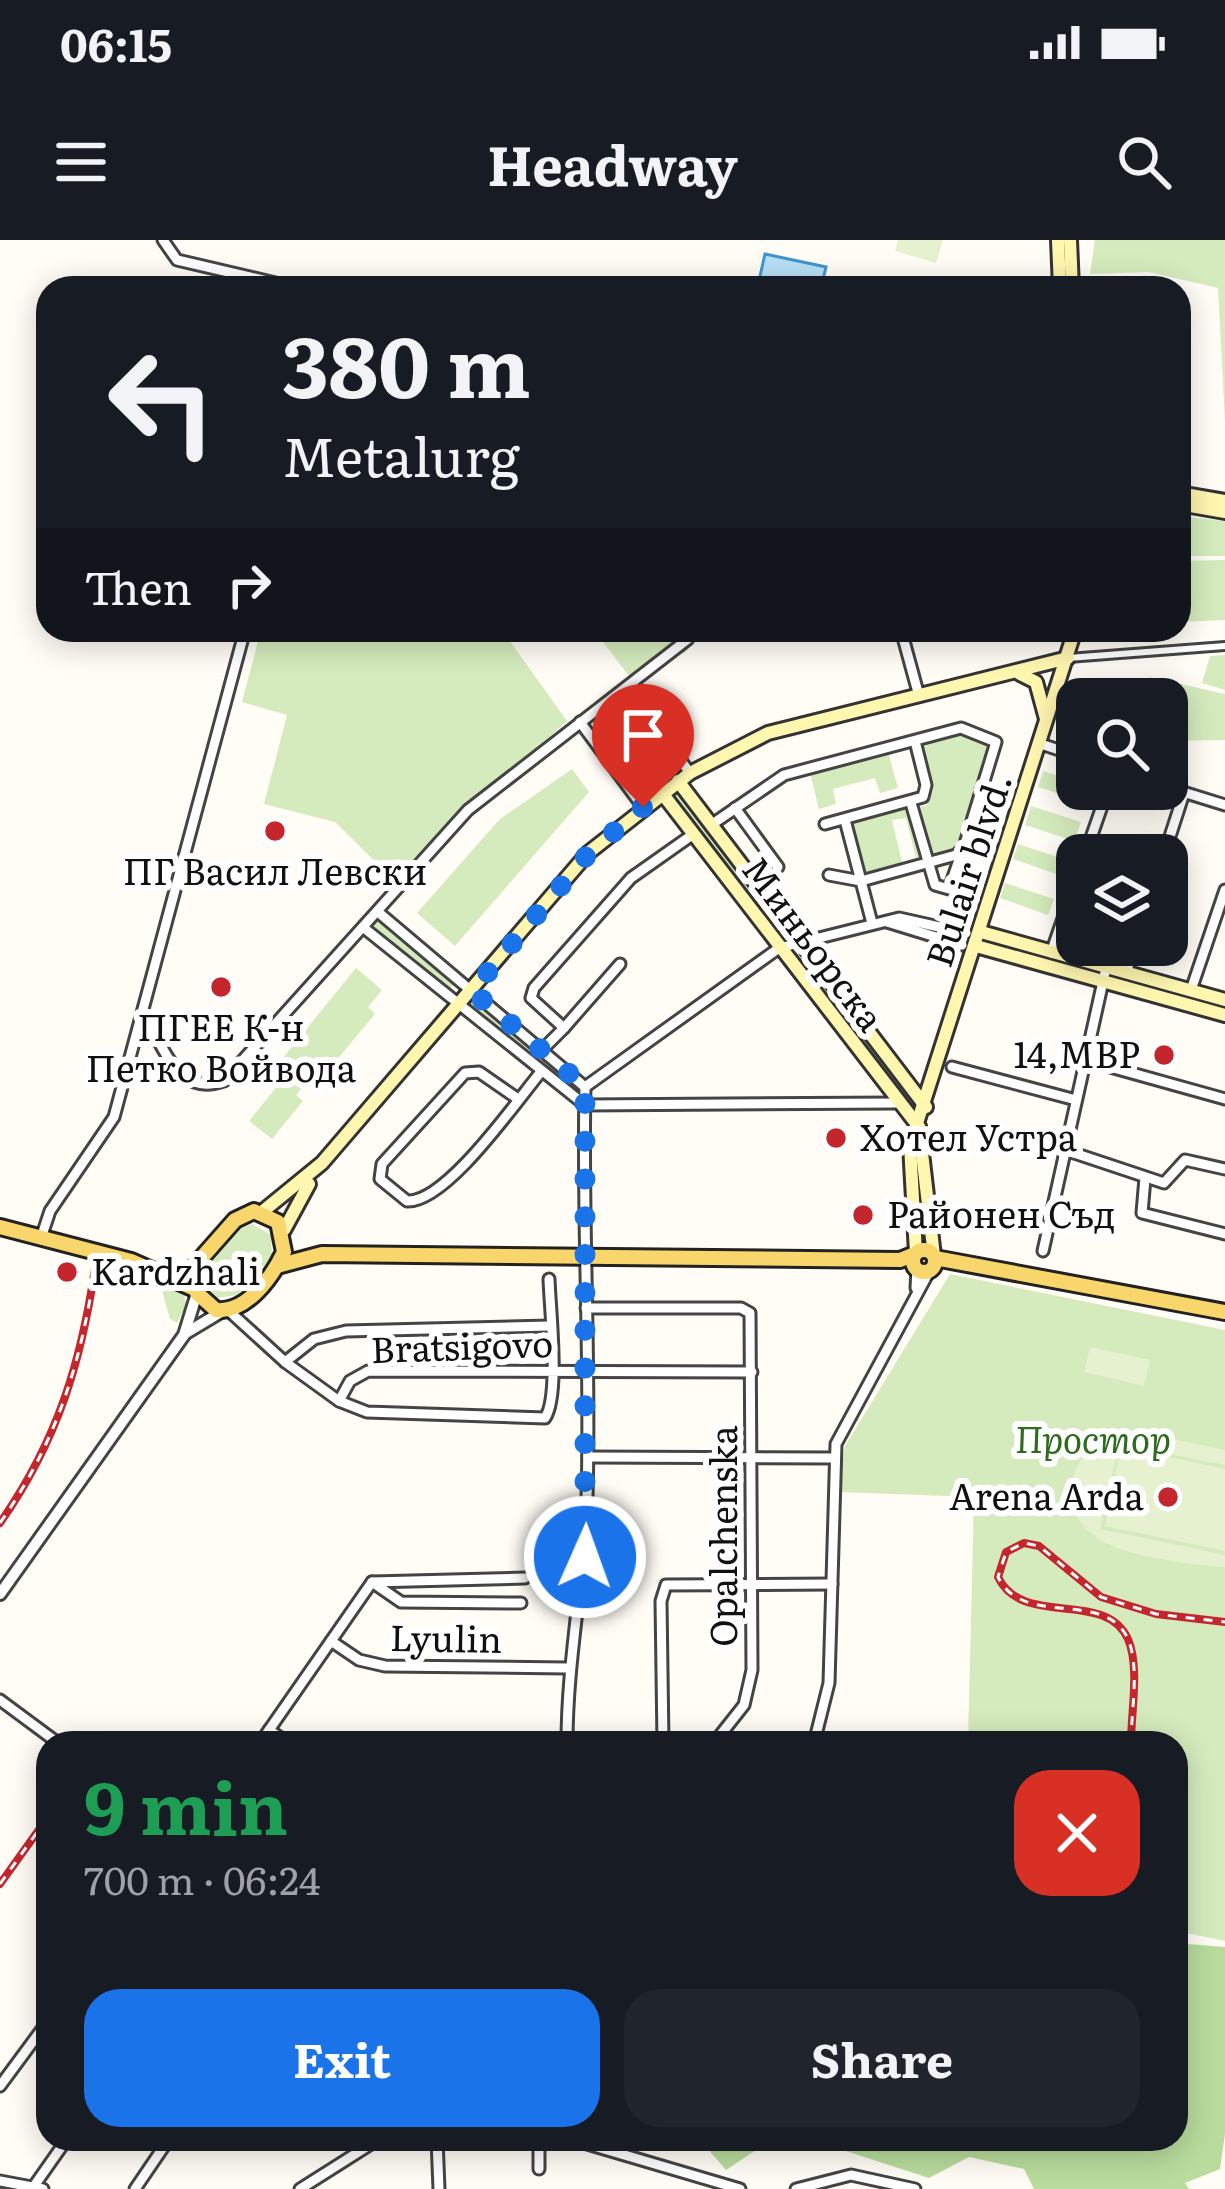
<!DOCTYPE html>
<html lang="en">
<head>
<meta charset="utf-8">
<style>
  body { margin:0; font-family:Literata,serif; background:#20242c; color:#f1f3f6; height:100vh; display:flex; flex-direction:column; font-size:45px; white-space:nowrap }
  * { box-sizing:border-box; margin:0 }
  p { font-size:39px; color:#9ea1a6 }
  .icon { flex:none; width:66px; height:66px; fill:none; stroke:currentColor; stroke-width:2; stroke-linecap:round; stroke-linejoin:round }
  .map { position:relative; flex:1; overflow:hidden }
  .panel { position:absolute; left:36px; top:1491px; width:1152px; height:420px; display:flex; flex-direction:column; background:#171b24; border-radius:36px; box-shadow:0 6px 30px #0003 }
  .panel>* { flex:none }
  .banner { position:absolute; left:36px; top:36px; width:1155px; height:366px; border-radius:36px; box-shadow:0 6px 30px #0003; background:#171b24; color:#f1f3f6; overflow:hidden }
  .controls { position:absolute; left:1056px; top:438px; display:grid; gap:24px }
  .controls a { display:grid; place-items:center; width:132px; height:132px; border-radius:24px; background:#171b24; box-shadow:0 6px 30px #0003; font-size:60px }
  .pin { position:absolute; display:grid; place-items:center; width:102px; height:102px; color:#fff; margin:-123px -51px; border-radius:50% 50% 50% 0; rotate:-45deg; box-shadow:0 0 12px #0007 }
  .pin .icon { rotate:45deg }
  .me { position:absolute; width:132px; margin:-66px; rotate:2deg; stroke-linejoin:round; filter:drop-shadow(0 0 9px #0008) }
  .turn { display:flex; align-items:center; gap:42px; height:252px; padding:0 48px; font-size:54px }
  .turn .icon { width:156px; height:156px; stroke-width:2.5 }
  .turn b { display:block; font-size:84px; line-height:102px }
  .then { display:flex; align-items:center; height:114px; padding:0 48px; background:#0003; gap:24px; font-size:45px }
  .round { display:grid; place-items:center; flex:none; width:126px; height:126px; border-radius:36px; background:#20242c }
  .summary { display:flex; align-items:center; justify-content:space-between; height:204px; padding:0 48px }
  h1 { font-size:72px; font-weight:700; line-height:90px; color:#1e9e55 }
  .primary-button { display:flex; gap:24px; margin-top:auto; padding:24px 48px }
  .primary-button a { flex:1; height:138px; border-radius:36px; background:#1a73e8; color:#fff; font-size:48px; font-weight:700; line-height:138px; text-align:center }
  .primary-button a+a { background:#20242c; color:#f1f3f6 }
  .status { display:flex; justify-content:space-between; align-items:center; height:84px; padding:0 60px; background:#171b24; direction:ltr }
  .status svg { height:33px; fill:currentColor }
  header { display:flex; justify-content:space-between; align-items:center; height:156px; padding:0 48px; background:#171b24; font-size:54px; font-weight:700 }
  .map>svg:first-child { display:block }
  .green { fill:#d5ebbd }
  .forest { fill:#b9dc9c }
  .pitch { fill:#e6f2cf }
  .water { fill:#b9e0f7; stroke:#3f96cf; stroke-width:3 }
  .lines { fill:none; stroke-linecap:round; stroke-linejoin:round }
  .pedestrian-casing { stroke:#444; stroke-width:12 }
  .minor-casing { stroke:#444; stroke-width:15 }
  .tertiary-casing { stroke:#444; stroke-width:16 }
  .secondary-casing { stroke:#333; stroke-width:18 }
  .primary-casing { stroke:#222; stroke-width:20 }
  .pedestrian { stroke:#fff; stroke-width:6 }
  .minor { stroke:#fff; stroke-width:9 }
  .tertiary { stroke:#fff; stroke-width:10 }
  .secondary { stroke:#fff6b0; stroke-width:12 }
  .primary { stroke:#f9d66b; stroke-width:14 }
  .rail-casing { stroke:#c4262e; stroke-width:8 }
  .rail { stroke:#fff; stroke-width:3; stroke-dasharray:9; stroke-linecap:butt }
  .route { stroke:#1a73e8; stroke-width:21; stroke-dasharray:0 37.8 }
  .poi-dot { fill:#c4262e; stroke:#fff; stroke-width:4.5 }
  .labels { text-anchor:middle; stroke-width:12; stroke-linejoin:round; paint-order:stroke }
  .street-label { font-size:36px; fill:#111; stroke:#fff }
  .poi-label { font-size:36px; fill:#111; stroke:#fff; text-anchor:start }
  .park-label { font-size:36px; font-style:italic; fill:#2f6b1f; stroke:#fff }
</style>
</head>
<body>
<div class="status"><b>06:15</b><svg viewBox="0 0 49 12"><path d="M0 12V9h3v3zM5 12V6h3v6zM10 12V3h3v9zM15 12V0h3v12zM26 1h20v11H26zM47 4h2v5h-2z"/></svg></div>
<header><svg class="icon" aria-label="menu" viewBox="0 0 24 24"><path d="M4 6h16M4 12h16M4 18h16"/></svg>Headway<svg class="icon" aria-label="search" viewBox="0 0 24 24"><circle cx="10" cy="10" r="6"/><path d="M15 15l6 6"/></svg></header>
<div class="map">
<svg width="1225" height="1949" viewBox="0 0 1225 1949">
  <rect width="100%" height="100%" fill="#fffdf5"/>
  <g class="green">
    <polygon points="1095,0 1225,0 1225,181 1218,48 1149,32 1090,34"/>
    <polygon points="1187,277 1225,281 1225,316 1187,316"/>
    <polygon points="1225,320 1225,380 1179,382 1179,321"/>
    <polygon points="261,390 502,390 567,481 392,638 335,582 264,564 287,475 242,462"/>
    <polygon points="594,390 698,390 686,412 629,436"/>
    <polygon points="1225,415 1225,450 1202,443 1210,416"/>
    <polygon points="1149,437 1225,454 1225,500 1167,501 1170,465"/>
    <polygon points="635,466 678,527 642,553 597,493"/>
    <polygon points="965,490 989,506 957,608 928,616 916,568 927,565 932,550 919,502"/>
    <polygon points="886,504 898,548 880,553 875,538 833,549 836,564 819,569 808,525"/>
    <polygon points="572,529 589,552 455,706 417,673 500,579"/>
    <polygon points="1043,531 1077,542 1077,549 1093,549 1089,563 1038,547"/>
    <polygon points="678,552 782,688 774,693 671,558"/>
    <polygon points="1031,566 1081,582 1074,601 1025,585"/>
    <polygon points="909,568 922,616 916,618 906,578 892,580 902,622 863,633 850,583"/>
    <polygon points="1018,604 1067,620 1062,636 1013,619"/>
    <polygon points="1005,643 1054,659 1048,675 1000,658"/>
    <polygon points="377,676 456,742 448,751 369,686"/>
    <polygon points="798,704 903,846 893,853 788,712"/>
    <polygon points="356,728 382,750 368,767 375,774 335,822 327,816 296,855 303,861 272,899 249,881 279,844 269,835"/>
    <polygon points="472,756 566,834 559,843 465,765"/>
    <polygon points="252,984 271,995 272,1016 240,1055 216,1058 205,1048 204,1027 234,991"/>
    <polygon points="950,1034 1225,1090 1225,1701 1176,1691 1176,1503 968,1503 974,1257 838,1252 845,1206"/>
    <polygon points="159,1040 184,1054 186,1065 177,1083 170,1079"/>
  </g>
  <polygon class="forest" points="1176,1703 1225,1707 1225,1894 1220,1929 1185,1943 1189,1949 1034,1949 1024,1929 969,1917 929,1938 821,1903 759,1908 726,1930 700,1900 1176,1899"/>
  <g class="pitch">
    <polygon points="898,0 943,0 936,23 895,11"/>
    <polygon points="1090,1107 1150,1120 1144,1146 1084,1132"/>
    <path d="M1135 1191 1225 1210V1225L1119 1204 1100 1289 1225 1315V1327C1195 1326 1118 1315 1096 1297 1046 1260 1078 1192 1135 1191Z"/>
    <polygon points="1121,1207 1225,1229 1225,1311 1105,1286"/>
  </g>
  <polygon class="water" points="765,14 826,27 821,48 758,45"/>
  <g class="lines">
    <defs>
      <polyline id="pedestrian" points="1068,418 1225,406"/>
      <g id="minor">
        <polyline points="163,0 177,20 297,48"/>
        <polyline points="901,390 919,456"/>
        <polyline points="627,447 690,533"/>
        <polyline points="580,482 643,567"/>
        <polyline points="1041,504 1077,516"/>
        <polyline points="1167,547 1225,565"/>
        <polyline points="911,563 935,645 949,649 961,614"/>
        <polyline points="735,568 778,627"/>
        <polyline points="845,580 872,683"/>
        <polyline points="825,584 923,557 926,545 915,501"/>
        <polyline points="711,585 784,535 961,488 996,502 964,607 956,615 861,641 829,635"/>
        <polyline points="1085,615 1108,549"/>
        <polyline points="1164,615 1184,553"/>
        <polyline points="378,672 585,847"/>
        <polyline points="887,682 962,705"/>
        <polyline points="364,688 585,865 896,863"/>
        <polyline points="1051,713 1077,638"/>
        <polyline points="1126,733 1135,705"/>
        <polyline points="1191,750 1225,650"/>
        <path d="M143 776C165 804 175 858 224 841L468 570 688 399 691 390"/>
        <polyline points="564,788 620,724"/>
        <polyline points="541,811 564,788 531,758 534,748 631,638 692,595"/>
        <polyline points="1085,820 1225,859"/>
        <polyline points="952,827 1076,860"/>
        <polyline points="585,847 779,708 899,678 966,693"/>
        <path d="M518 859 479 832 465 833 382 924 380 939 407 961C446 963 515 863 540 833"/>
        <polyline points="1065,910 1164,943 1185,920 1225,929"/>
        <polyline points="1145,938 1142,973 1225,994"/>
        <polyline points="41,998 50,971 114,877 245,390"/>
        <polyline points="1043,1011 1106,728"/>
        <path d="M549 1039C550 1070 560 1156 545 1178L367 1172 339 1161 350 1141 368 1131C496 1131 624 1131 752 1132"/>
        <polyline points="916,1048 917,1029"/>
        <polyline points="586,1068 741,1068 750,1073 752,1430 744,1465 714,1503"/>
        <polyline points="229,1071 285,1122 339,1161"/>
        <polyline points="285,1122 314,1099 346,1091 550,1086"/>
        <polyline points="588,1217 833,1218"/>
        <polyline points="372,1342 401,1362 521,1363"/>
        <polyline points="331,1401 359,1420 385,1426 567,1428"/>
        <polyline points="0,1460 58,1503"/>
        <polyline points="269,1490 288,1503"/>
        <polyline points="260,1503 372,1342 525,1338"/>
        <path d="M567 1503C567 1420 584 1341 587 1258 591 1121 582 984 585 847"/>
        <polyline points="663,1503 661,1361 666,1345 832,1344"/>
        <polyline points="814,1503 829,1443 836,1204 930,1030"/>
        <polyline points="0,1846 48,1781"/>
        <polyline points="437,1899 439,1949"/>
        <polyline points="539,1899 539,1929"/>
        <polyline points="570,1899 740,1949"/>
        <polyline points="0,1941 43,1949"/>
        <polyline points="34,1946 67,1899"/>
        <polyline points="135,1949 169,1899"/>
        <polyline points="300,1949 379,1899"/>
        <polyline points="796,1949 851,1935 915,1949"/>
      </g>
      <g id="tertiary">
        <polyline points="186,1093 221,1072"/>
        <polyline points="0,1354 184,1095 197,1053"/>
      </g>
      <g id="secondary">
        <polyline points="1058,0 1060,48"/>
        <polyline points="1070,0 1072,48"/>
        <polyline points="1179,253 1225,261"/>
        <polyline points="1179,264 1225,272"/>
        <polyline points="1020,434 1036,442 1046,479"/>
        <polyline points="678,541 926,867"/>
        <polyline points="662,553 919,887"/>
        <polyline points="981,692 1225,760"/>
        <polyline points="976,706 1225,775"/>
        <polyline points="919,887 934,1016"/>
        <polyline points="262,972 322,923 588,613 690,533 768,493 1068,418"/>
        <polyline points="284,990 309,944"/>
        <polyline points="916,1013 910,905 1075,390"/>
      </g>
      <g id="primary">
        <path d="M254 971 278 982 284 1012C272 1037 247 1073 216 1070L197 1053V1023L235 980Z"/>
        <polyline points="0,987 131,1021 195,1049"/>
        <circle cx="924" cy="1021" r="11"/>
        <polyline points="935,1018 1225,1072"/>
        <polyline points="277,1026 322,1014 900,1020 915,1014"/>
      </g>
    </defs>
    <use href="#pedestrian" class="pedestrian-casing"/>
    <use href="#minor" class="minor-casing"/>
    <use href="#tertiary" class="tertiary-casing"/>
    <use href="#secondary" class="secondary-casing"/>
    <use href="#primary" class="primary-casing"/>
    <use href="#pedestrian" class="pedestrian"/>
    <use href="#minor" class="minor"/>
    <use href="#tertiary" class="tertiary"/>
    <use href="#secondary" class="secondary"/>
    <use href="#primary" class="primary"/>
    <defs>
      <g id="rail">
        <path d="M0 1283C58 1200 82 1121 96 1021"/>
        <path d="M1131 1503C1131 1472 1140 1427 1128 1399 1105 1348 1023 1389 998 1337L1006 1312 1024 1303 1039 1306 1101 1357 1156 1374 1225 1382"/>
        <polyline points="0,1644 48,1577"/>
      </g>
    </defs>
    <use href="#rail" class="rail-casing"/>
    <use href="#rail" class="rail"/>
  </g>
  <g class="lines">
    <polyline class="route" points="585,1317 585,847 472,751 588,614 643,567"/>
  </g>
  <g class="poi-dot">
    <circle cx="275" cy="591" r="12"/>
    <circle cx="221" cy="747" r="12"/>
    <circle cx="1164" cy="815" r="12"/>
    <circle cx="836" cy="898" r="12"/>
    <circle cx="863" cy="975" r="12"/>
    <circle cx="67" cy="1032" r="12"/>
    <circle cx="1168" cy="1257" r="12"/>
  </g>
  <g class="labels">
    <g class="street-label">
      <text transform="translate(969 630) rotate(-72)" y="13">Bulair blvd.</text>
      <text transform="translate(813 704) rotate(53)" y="13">Миньорска</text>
      <text transform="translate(462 1107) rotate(-2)" y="13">Bratsigovo</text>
      <text transform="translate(724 1296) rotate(-90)" y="13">Opalchenska</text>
      <text transform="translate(446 1399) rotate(1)" y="13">Lyulin</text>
    </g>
    <g class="poi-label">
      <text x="275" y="645" text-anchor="middle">ПГ Васил Левски</text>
      <text x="221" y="801" text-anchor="middle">ПГЕЕ К-н<tspan x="221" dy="41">Петко Войвода</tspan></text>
      <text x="1140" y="828" text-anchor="end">14,МВР</text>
      <text x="860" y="911">Хотел Устра</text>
      <text x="887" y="988">Районен Съд</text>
      <text x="91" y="1045">Kardzhali</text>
      <text x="1144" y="1270" text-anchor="end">Arena Arda</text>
    </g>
    <g class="park-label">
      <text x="1093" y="1213">Простор</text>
    </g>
  </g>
</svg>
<div class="controls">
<a><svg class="icon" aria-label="search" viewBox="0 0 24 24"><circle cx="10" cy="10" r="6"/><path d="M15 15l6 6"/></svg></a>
<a><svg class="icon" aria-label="layers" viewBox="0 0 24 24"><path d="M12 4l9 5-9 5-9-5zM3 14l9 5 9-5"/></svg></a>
</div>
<div class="pin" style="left:643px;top:567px;background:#d93025"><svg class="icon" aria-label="arrive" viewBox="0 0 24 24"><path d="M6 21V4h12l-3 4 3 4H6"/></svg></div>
<svg class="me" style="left:585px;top:1317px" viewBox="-20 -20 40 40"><circle r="17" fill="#1a73e8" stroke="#fff" stroke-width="3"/><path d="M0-11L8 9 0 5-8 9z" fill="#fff"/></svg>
<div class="banner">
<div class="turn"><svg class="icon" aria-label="left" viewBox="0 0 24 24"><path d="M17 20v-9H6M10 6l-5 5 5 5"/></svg><div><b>380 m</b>Metalurg</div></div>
<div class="then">Then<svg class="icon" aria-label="right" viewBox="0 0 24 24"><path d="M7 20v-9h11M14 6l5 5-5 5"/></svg></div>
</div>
<section class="panel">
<div class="summary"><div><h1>9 min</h1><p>700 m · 06:24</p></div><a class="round" style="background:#d93025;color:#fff"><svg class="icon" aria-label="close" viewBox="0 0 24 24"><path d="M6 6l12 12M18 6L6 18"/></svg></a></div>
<div class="primary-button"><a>Exit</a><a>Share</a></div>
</section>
</div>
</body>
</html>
